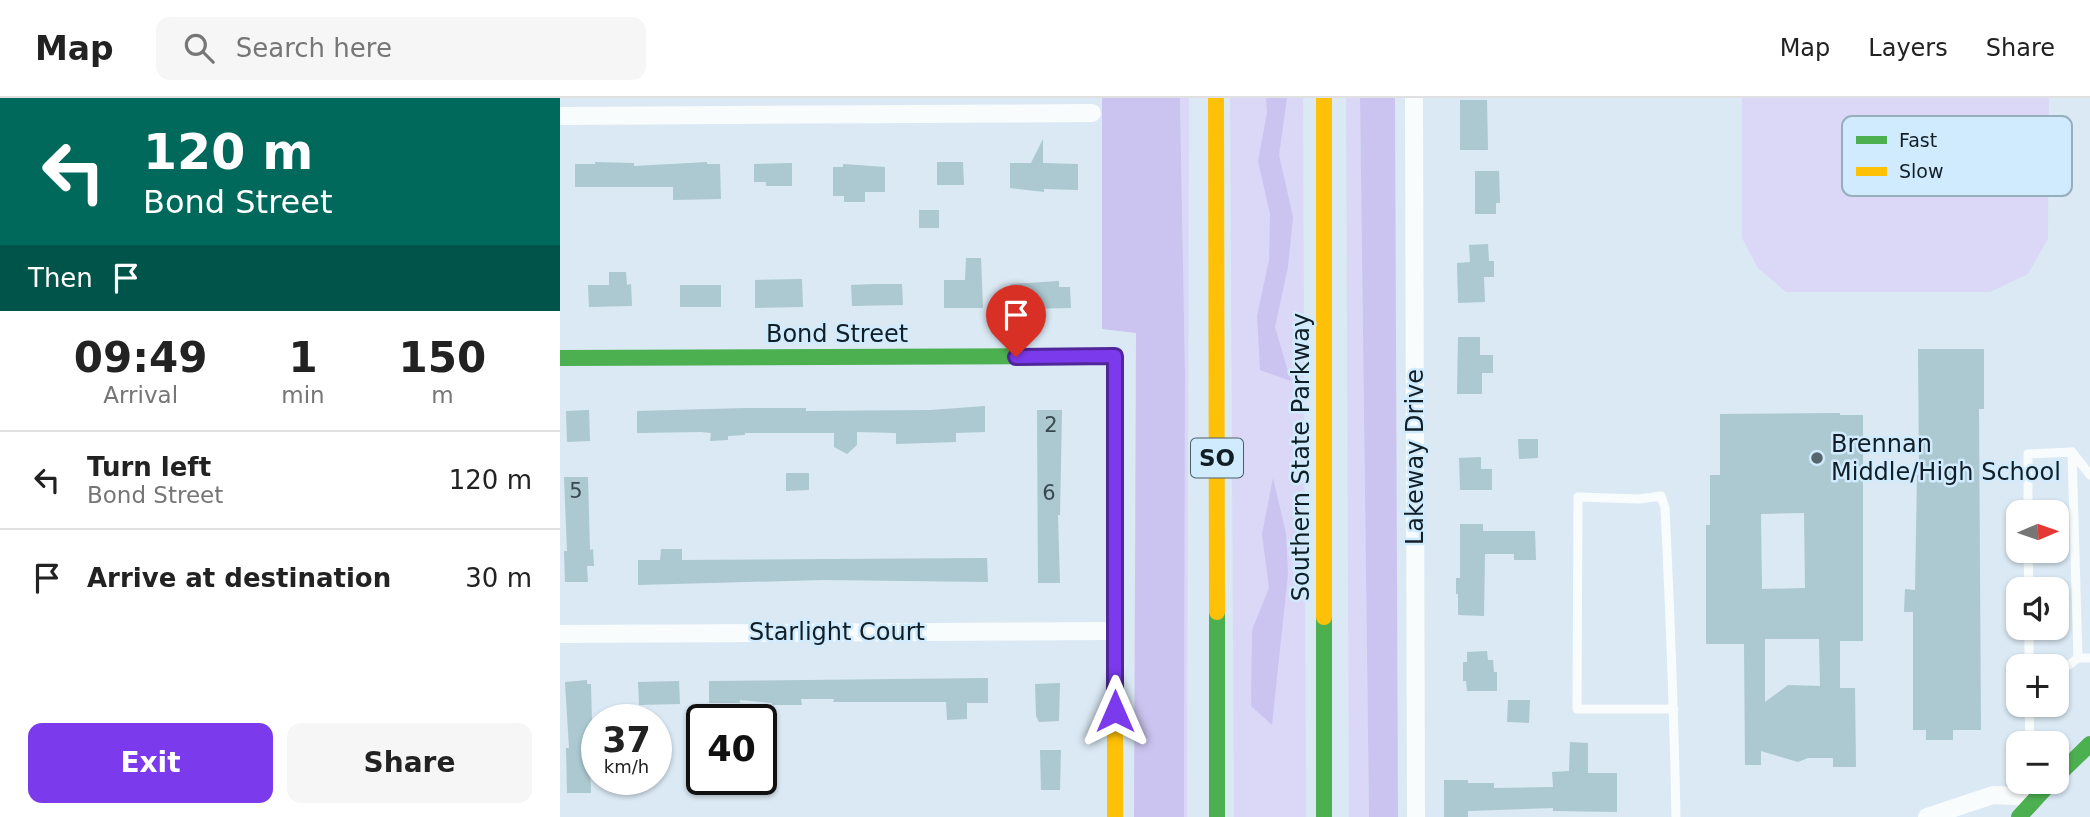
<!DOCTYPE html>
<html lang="en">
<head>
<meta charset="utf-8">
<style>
  body { margin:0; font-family:"DejaVu Sans",sans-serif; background:#f6f6f6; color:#222; height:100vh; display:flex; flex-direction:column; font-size:26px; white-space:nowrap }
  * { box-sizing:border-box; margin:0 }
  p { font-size:23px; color:#767676 }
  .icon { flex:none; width:38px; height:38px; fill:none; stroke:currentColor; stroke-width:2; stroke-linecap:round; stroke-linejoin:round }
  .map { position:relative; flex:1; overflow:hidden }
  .details { display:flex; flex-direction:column; background:#fff; width:560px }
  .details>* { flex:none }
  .banner { background:#00695c; color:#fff; overflow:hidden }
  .needle { width:46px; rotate:88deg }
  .buttons { position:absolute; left:1446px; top:402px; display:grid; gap:14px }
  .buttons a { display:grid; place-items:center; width:63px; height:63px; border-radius:14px; background:#fff; box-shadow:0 2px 5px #0004; font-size:35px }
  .speed { position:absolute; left:21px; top:606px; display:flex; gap:14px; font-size:35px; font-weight:700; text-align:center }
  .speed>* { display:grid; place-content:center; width:91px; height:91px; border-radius:50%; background:#fff; box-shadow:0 2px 5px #0004; line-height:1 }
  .speed small { font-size:18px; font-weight:400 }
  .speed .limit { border:4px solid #111; border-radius:10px; background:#fff; color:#111 }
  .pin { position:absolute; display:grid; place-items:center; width:60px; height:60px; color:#fff; margin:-72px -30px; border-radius:50% 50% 50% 0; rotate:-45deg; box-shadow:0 0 7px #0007 }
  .pin .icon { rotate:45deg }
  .me { position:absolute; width:77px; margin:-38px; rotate:0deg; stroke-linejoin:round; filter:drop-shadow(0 0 5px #0008) }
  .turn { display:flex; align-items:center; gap:24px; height:147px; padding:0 28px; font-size:32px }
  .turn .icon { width:91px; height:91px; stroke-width:2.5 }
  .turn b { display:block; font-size:49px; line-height:60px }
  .then { display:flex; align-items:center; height:66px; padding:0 28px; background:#0003; gap:14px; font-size:26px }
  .eta { display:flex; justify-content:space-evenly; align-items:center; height:119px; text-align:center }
  .eta b { font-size:42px; font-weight:700; line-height:49px }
  .button { display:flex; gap:14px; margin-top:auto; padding:14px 28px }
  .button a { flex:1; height:80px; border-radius:14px; background:#7c3aed; color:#fff; font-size:28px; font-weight:700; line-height:80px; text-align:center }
  .button a+a { background:#f6f6f6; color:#222 }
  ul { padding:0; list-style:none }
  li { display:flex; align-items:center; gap:21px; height:98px; padding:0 28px; border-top:2px solid #e0e0e0 }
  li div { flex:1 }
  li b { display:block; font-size:26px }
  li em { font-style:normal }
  header { display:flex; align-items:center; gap:42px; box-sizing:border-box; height:98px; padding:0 35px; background:#fff; border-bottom:2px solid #e0e0e0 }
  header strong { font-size:33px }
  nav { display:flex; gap:38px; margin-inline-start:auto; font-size:24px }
  .search { width:490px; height:63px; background:#f6f6f6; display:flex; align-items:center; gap:18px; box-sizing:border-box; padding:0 24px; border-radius:14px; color:#767676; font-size:26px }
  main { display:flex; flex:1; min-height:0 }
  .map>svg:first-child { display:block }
  .green { fill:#dad8f6 }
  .forest { fill:#cbc4f0 }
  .building { fill:#acc8d0; fill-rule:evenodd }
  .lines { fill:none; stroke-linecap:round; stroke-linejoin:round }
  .lane { stroke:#f9fcfd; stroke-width:9 }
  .street { stroke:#f9fcfd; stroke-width:18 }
  .fast { stroke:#4caf50; stroke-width:16 }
  .slow { stroke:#ffc107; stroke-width:16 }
  .route-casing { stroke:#51269a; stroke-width:18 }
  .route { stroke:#7c3aed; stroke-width:12 }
  .poi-dot { fill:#57656e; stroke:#d0ebfe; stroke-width:2.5 }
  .labels { text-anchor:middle; stroke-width:5; stroke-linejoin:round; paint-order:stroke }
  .number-label { font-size:21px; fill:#384850 }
  .shield { fill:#d0ebfe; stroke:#4a5c67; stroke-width:2 }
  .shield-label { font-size:23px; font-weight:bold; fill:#111e26 }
  .street-label { font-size:24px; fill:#111e26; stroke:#d0ebfe }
  .poi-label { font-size:24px; fill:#111e26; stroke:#d0ebfe; text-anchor:start }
  .key { fill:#d0ebfe; stroke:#97aebd; stroke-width:2 }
  .key-label { font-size:19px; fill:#111e26 }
</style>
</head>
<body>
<header>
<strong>Map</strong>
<div class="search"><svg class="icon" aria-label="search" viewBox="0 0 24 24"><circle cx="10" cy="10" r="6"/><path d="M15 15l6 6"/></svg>Search here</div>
<nav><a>Map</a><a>Layers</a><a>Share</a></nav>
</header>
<main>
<section class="details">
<div class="banner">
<div class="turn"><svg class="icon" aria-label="left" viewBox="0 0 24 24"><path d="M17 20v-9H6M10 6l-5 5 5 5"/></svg><div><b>120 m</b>Bond Street</div></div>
<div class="then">Then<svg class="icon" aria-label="arrive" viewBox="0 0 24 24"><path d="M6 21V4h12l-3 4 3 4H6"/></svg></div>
</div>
<div class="eta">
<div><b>09:49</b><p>Arrival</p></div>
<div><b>1</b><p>min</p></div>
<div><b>150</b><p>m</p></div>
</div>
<ul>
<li><svg class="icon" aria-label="left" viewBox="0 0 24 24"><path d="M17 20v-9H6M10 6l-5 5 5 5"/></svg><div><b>Turn left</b><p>Bond Street</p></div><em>120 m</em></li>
<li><svg class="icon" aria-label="arrive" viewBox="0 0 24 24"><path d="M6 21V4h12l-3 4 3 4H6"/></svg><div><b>Arrive at destination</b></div><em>30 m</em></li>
</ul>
<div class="button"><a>Exit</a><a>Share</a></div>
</section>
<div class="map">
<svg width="1530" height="719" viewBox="0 0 1530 719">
  <rect width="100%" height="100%" fill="#dae9f4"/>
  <g class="green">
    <polygon points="620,0 629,0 627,719 624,719 625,274"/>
    <polygon points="670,0 743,0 746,719 674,719"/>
    <polygon points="786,0 800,0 809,719 789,719"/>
    <polygon points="1182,0 1489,0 1488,141 1468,176 1430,194 1226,194 1198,170 1182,140"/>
  </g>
  <g class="forest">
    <polygon points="542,0 620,0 625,274 624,719 574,719 576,235 542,231"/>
    <polygon points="706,0 727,0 719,57 733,119 728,169 715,229 731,283 700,272 697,218 709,162 710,116 698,63 707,14"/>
    <polygon points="800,0 835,0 838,719 809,719"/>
    <polygon points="713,380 726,435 728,476 712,627 691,608 692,532 709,490 702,436"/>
  </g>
  <g class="building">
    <polygon points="900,2 927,2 928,52 900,52"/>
    <polygon points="483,41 483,65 518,66 518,92 484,91 484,94 450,90 450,65 471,65"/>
    <polygon points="35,64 74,65 74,68 147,64 147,66 160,66 161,101 113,102 113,89 15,89 15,66 35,66"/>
    <polygon points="377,64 403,64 404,87 377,87"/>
    <polygon points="232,65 232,88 206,88 206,84 194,84 194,66"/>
    <polygon points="283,66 325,69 325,94 305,94 305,104 284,104 284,98 273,98 273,69 283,69"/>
    <polygon points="915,73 939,73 940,105 936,105 936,116 915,116"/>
    <rect x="359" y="112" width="20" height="18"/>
    <polygon points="928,146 929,163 934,163 934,179 924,179 925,204 898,205 897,165 910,164 909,147"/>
    <polygon points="406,160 421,160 423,210 384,210 384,182 405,182"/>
    <polygon points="49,174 66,174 67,187 71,186 72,208 29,209 28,187 49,187"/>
    <polygon points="242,181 243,209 195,210 195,182"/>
    <polygon points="499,183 499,189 510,189 511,210 465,211 465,209 452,209 451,186"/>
    <polygon points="315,186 342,186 343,207 292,208 291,187"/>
    <rect x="120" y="187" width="41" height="22"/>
    <polygon points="898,239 920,239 920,257 933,257 933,275 922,275 922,296 897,296"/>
    <polygon points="1358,251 1424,251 1424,311 1419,311 1421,632 1393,632 1393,642 1366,642 1366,632 1353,632 1353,514 1344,514 1345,491 1355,492 1357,377 1359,377"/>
    <polygon points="425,308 425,334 396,335 396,344 336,346 336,335 297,334 297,347 287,356 274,349 274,335 185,335 185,337 168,338 168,342 150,343 151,335 141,334 77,335 77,313 185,310 246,310 246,313 370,312"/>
    <polygon points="29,312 30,343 7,344 6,313"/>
    <polygon points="477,312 502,312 500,417 498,417 500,485 478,485"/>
    <path d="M1280 315V317H1303V543H1280V590H1295L1296 669H1273V660H1248L1238 664 1201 653V667H1185L1184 546H1146V427H1150V377H1160V316ZM1244 415 1245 490 1202 491 1201 416ZM1205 541H1259L1260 588 1228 587 1205 604Z"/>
    <polygon points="958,341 978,341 978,360 959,361"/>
    <polygon points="921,359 921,371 932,371 932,392 900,392 899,360"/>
    <polygon points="226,375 249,375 249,392 226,393"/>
    <polygon points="4,379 28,379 30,452 33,451 34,468 27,468 28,484 5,484 4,453 7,453"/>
    <polygon points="900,426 923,426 923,433 975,433 976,462 954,462 954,456 925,456 924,518 898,517 898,496 896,496 896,480 900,480"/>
    <polygon points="101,451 122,451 122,462 427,460 428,484 263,482 78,487 78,462 100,462"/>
    <polygon points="927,553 928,562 933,562 934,574 937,574 937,593 907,593 906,583 903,583 903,564 907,564 907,554"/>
    <polygon points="428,580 428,605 407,605 407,621 387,622 386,604 273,604 274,601 241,601 242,607 212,607 212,605 180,602 180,605 149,605 149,583"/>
    <polygon points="27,582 27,586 31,586 32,625 29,625 31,695 7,695 6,650 9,650 5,584"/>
    <polygon points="119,583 120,606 79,607 78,584"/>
    <polygon points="500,585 499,623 479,624 476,618 475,586"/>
    <polygon points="948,602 970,602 969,625 947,624"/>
    <polygon points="1010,644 1028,645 1028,675 1057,675 1057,714 993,713 993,710 908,713 908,719 884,719 884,682 908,682 908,685 934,685 934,690 993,689 992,674 1009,673"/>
    <polygon points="480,652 501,652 500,692 481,692"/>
  </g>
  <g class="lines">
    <g class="lane">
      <polyline points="1512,354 1530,377"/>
      <polyline points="1468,415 1468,356 1512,354 1518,560 1509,567 1469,568"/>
      <polyline points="1468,453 1469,492"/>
      <polyline points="1469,530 1469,569"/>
      <polyline points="1518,560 1530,560"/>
      <polyline points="1469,607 1470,646"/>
      <path d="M1114 611H1017L1018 399 1079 401 1101 398 1105 410C1110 513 1114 616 1116 719"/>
    </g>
    <g class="street">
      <polyline points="854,0 856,719"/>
      <polyline points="0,18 532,15"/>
      <polyline points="0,536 554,533"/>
      <polyline points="1367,719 1433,697 1476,699"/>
    </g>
    <g class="fast">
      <polyline points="0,260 555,258 555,313"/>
      <polyline points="657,514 657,719"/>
      <polyline points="764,519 764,719"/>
      <polyline points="1496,679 1530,646"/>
      <polyline points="1459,719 1491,684"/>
    </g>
    <g class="slow">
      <polyline points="656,0 657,514"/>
      <polyline points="764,0 764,519"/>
      <polyline points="555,313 555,719"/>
    </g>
  </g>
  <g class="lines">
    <defs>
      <polyline id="route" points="456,259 555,258 555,613"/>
    </defs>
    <use href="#route" class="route-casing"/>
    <use href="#route" class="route"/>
  </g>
  <circle class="poi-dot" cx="1257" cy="360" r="7"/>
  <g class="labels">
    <g class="number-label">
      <text x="491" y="334">2</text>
      <text x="16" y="400">5</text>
      <text x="489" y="402">6</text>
    </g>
    <rect class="shield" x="631" y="340.5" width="52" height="39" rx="5"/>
    <g class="shield-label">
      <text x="657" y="368">SO</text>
    </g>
    <g class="street-label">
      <text x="277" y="244">Bond Street</text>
      <text transform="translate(741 359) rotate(-90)" y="8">Southern State Parkway</text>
      <text transform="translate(855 359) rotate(-90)" y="8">Lakeway Drive</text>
      <text x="277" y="542">Starlight Court</text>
    </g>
    <g class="poi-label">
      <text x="1271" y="354">Brennan<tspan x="1271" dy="28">Middle/High School</tspan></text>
    </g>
  </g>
  <rect x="1282" y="18" width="230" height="80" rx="10" class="key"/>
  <rect x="1296" y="38" width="31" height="8" fill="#4caf50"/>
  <rect x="1296" y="69" width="31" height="9" fill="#ffc107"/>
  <g class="key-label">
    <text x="1339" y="49">Fast</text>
    <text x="1339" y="80">Slow</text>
  </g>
</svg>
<div class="buttons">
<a><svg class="needle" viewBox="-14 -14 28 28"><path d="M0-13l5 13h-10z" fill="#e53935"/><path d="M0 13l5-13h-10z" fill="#767676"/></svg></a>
<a><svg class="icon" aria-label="sound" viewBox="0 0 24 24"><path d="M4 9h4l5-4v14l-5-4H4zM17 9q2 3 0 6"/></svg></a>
<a>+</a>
<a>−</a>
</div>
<div class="speed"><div>37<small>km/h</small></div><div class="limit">40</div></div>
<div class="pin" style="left:456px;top:259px;background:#d93025"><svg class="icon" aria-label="arrive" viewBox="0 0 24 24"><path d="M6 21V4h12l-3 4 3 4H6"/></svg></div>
<svg class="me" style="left:555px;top:613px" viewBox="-20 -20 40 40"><path d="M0-17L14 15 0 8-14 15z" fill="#7c3aed" stroke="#fff" stroke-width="4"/></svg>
</div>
</main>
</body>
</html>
